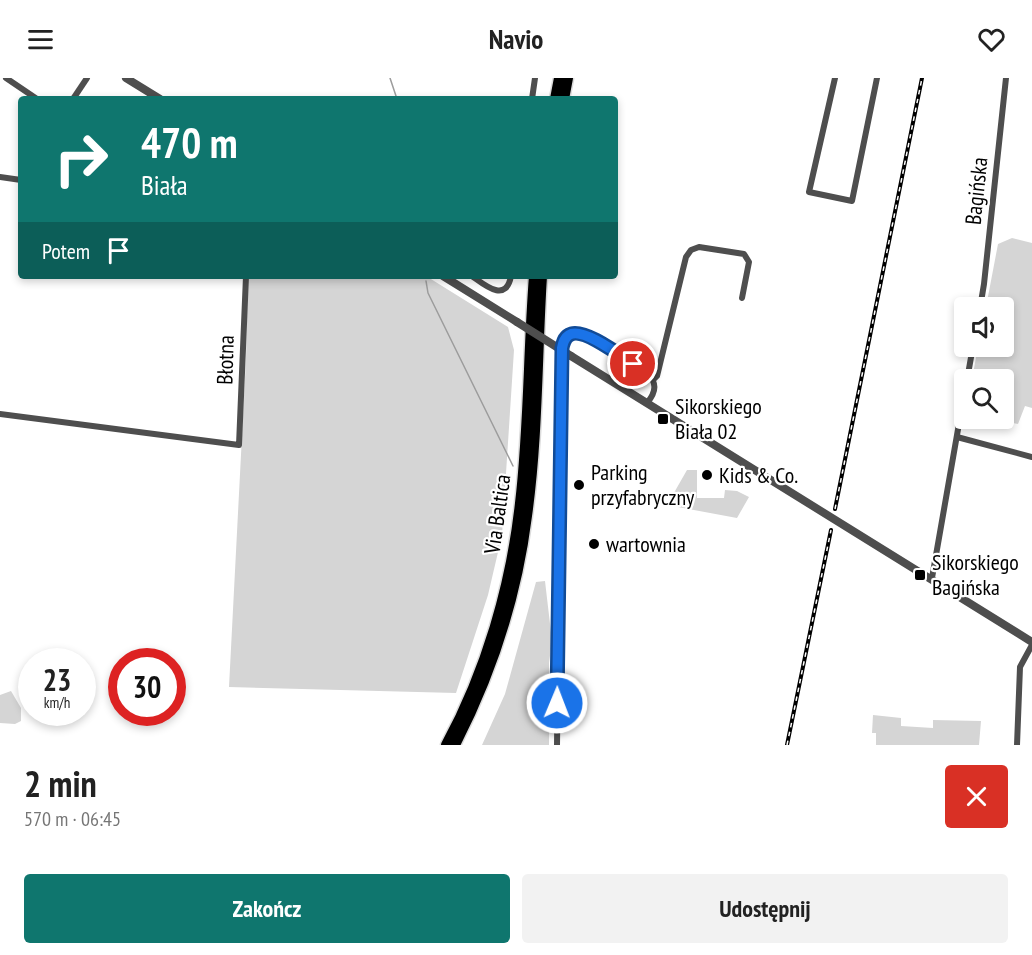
<!DOCTYPE html>
<html lang="pl">
<head>
<meta charset="utf-8">
<style>
  body { margin:0; font-family:"PT Sans Narrow",sans-serif; background:#f2f2f2; color:#222; height:100vh; display:flex; flex-direction:column; font-size:22px; white-space:nowrap }
  * { box-sizing:border-box; margin:0 }
  p { font-size:20px; color:#767676 }
  .icon { flex:none; width:33px; height:33px; fill:none; stroke:currentColor; stroke-width:2; stroke-linecap:round; stroke-linejoin:round }
  .map { position:relative; height:667px; overflow:hidden }
  .details { display:flex; flex-direction:column; background:#fff; flex:1 }
  .details>* { flex:none }
  .top-card { position:absolute; left:18px; top:18px; width:600px; height:183px; border-radius:6px; box-shadow:0 3px 9px #0003; background:#0f766e; color:#fff; overflow:hidden }
  .fabs { position:absolute; left:954px; top:219px; display:grid; gap:12px }
  .fabs a { display:grid; place-items:center; width:60px; height:60px; border-radius:6px; background:#fff; box-shadow:0 3px 9px #0003; font-size:30px }
  .speed { position:absolute; left:18px; top:570px; display:flex; gap:12px; font-size:30px; font-weight:700; text-align:center }
  .speed>* { display:grid; place-content:center; width:78px; height:78px; border-radius:50%; background:#fff; box-shadow:0 3px 9px #0003; line-height:1 }
  .speed small { font-size:15px; font-weight:400 }
  .speed .limit { border:9px solid #d22; background:#fff; color:#111 }
  .pin { position:absolute; display:grid; place-items:center; width:51px; height:51px; color:#fff; margin:-26px; border:3px solid #fff; border-radius:50%; box-shadow:0 2px 6px #0007 }
  .me { position:absolute; width:66px; margin:-33px; rotate:1deg; stroke-linejoin:round; filter:drop-shadow(0 0 4px #0008) }
  .turn { display:flex; align-items:center; gap:21px; height:126px; padding:0 24px; font-size:27px }
  .turn .icon { width:78px; height:78px; stroke-width:2.5 }
  .turn b { display:block; font-size:42px; line-height:51px }
  .then { display:flex; align-items:center; height:57px; padding:0 24px; background:#0003; gap:12px; font-size:22px }
  .round { display:grid; place-items:center; flex:none; width:63px; height:63px; border-radius:6px; background:#f2f2f2 }
  .head { display:flex; align-items:center; justify-content:space-between; height:102px; padding:0 24px }
  h1 { font-size:36px; font-weight:700; line-height:45px }
  .primary-button { display:flex; gap:12px; margin-top:auto; padding:12px 24px }
  .primary-button a { flex:1; height:69px; border-radius:6px; background:#0f766e; color:#fff; font-size:24px; font-weight:700; line-height:69px; text-align:center }
  .primary-button a+a { background:#f2f2f2; color:#222 }
  header { display:flex; justify-content:space-between; align-items:center; height:78px; padding:0 24px; background:#fff; font-size:27px; font-weight:700 }
  .map>svg:first-child { display:block }
  .green { fill:#d5d5d5 }
  .lines { fill:none; stroke-linecap:round; stroke-linejoin:round }
  .stream { stroke:#9c9c9c; stroke-width:1.5 }
  .motorway-casing { stroke:#dbdbdb; stroke-width:13 }
  .minor { stroke:#4e4e4e; stroke-width:6 }
  .tertiary { stroke:#4e4e4e; stroke-width:8 }
  .motorway { stroke:#000; stroke-width:10 }
  .rail-casing { stroke:#000; stroke-width:4 }
  .rail { stroke:#fff; stroke-width:1.5; stroke-dasharray:4.5; stroke-linecap:butt }
  .tertiary-bridge { stroke:#4e4e4e; stroke-width:8 }
  .route-casing { stroke:#114b97; stroke-width:15 }
  .route { stroke:#1a73e8; stroke-width:10 }
  .poi-dot { fill:#000; stroke:#fff; stroke-width:2 }
  .labels { text-anchor:middle; stroke-width:4.5; stroke-linejoin:round; paint-order:stroke }
  .street-label { font-size:22px; fill:#000; stroke:#fff }
  .poi-label { font-size:22px; fill:#000; stroke:#fff; text-anchor:start }
</style>
</head>
<body>
<header><svg class="icon" aria-label="menu" viewBox="0 0 24 24"><path d="M4 6h16M4 12h16M4 18h16"/></svg>Navio<svg class="icon" aria-label="heart" viewBox="0 0 24 24"><path d="M12 20l-8-8c-3-5 5-10 8-4 3-6 11-1 8 4z"/></svg></header>
<div class="map">
<svg width="1032" height="667" viewBox="0 0 1032 667">
  <rect width="100%" height="100%" fill="#fff"/>
  <g class="green">
    <polygon points="1012,160 1032,165 1032,330 1025,328 1018,346 992,341 1004,340 1004,302 972,301 978,269 1004,268 1004,230 986,229 998,166"/>
    <polygon points="248,198 426,198 508,249 514,272 502,457 488,517 456,615 229,609 246,280"/>
    <polygon points="687,392 697,392 697,420 724,420 725,412 737,413 749,419 737,440 667,427"/>
    <polygon points="545,503 552,563 549,585 549,667 482,667 505,616 536,504"/>
    <polygon points="11,613 21,630 21,643 15,646 0,645 0,617"/>
    <polygon points="873,637 901,640 901,648 933,650 933,642 981,643 979,667 876,667 876,655 872,655"/>
  </g>
  <g class="lines">
    <g class="stream">
      <polyline points="390,0 397,21"/>
      <polyline points="426,203 428,215 513,388"/>
    </g>
    <defs>
      <g id="motorway">
        <polyline points="555,21 559,0"/>
        <polyline points="564,21 568,0"/>
        <path d="M446 667C486 593 511 508 520 425 529 350 528 274 534 198"/>
        <path d="M455 667C492 595 517 518 527 438 538 359 537 278 542 198"/>
      </g>
    </defs>
    <use href="#motorway" class="motorway-casing"/>
    <g class="minor">
      <polyline points="6,0 37,21"/>
      <polyline points="835,0 809,114 852,123 877,0"/>
      <polyline points="73,21 87,0"/>
      <polyline points="532,21 535,0"/>
      <polyline points="0,99 21,102"/>
      <path d="M472 198C486 208 506 225 511 198"/>
      <polyline points="980,230 984,206 1006,0"/>
      <polyline points="653,302 657,298 686,179 691,172 699,169 744,176 749,184 742,220"/>
      <polyline points="967,302 973,268"/>
      <polyline points="0,336 239,367 246,198"/>
      <polyline points="957,359 1032,379"/>
      <polyline points="932,500 964,317"/>
      <path d="M557 667 562 270 568 257 580 255 587 257C601 266 647 290 653 303 657 311 652 319 647 325"/>
      <polyline points="1017,667 1020,589 1032,567"/>
    </g>
    <g class="tertiary">
      <polyline points="126,0 160,21"/>
      <polyline points="443,198 517,244"/>
      <polyline points="571,278 1032,564"/>
    </g>
    <use href="#motorway" class="motorway"/>
    <defs>
      <g id="rail">
        <polyline points="835,431 922,0"/>
        <polyline points="787,667 831,452"/>
      </g>
    </defs>
    <use href="#rail" class="rail-casing"/>
    <use href="#rail" class="rail"/>
    <polyline class="tertiary-bridge" points="517,244 571,278"/>
  </g>
  <g class="lines">
    <defs>
      <path id="route" d="M557 625 562 270C563 265 564 260 569 257 582 248 621 278 633 286"/>
    </defs>
    <use href="#route" class="route-casing"/>
    <use href="#route" class="route"/>
  </g>
  <g class="poi-dot">
    <rect x="657" y="335" width="12" height="12" rx="3"/>
    <circle cx="707" cy="397" r="6"/>
    <circle cx="579" cy="407" r="6"/>
    <circle cx="594" cy="466" r="6"/>
    <rect x="914" y="491" width="12" height="12" rx="3"/>
  </g>
  <g class="labels">
    <g class="street-label">
      <text transform="translate(976 113) rotate(-84)" y="8">Bagińska</text>
      <text transform="translate(225 282) rotate(-88)" y="8">Błotna</text>
      <text transform="translate(497 436) rotate(-82)" y="8">Via Baltica</text>
    </g>
    <g class="poi-label">
      <text x="675" y="336">Sikorskiego<tspan x="675" dy="25">Biała 02</tspan></text>
      <text x="591" y="402">Parking<tspan x="591" dy="25">przyfabryczny</tspan></text>
      <text x="719" y="405">Kids &amp; Co.</text>
      <text x="606" y="474">wartownia</text>
      <text x="932" y="492">Sikorskiego<tspan x="932" dy="25">Bagińska</tspan></text>
    </g>
  </g>
</svg>
<div class="fabs">
<a><svg class="icon" aria-label="sound" viewBox="0 0 24 24"><path d="M4 9h4l5-4v14l-5-4H4zM17 9q2 3 0 6"/></svg></a>
<a><svg class="icon" aria-label="search" viewBox="0 0 24 24"><circle cx="10" cy="10" r="6"/><path d="M15 15l6 6"/></svg></a>
</div>
<div class="speed"><div>23<small>km/h</small></div><div class="limit">30</div></div>
<div class="pin" style="left:633px;top:286px;background:#d93025"><svg class="icon" aria-label="arrive" viewBox="0 0 24 24"><path d="M6 21V4h12l-3 4 3 4H6"/></svg></div>
<svg class="me" style="left:557px;top:625px" viewBox="-20 -20 40 40"><circle r="17" fill="#1a73e8" stroke="#fff" stroke-width="3"/><path d="M0-11L8 9 0 5-8 9z" fill="#fff"/></svg>
<div class="top-card">
<div class="turn"><svg class="icon" aria-label="right" viewBox="0 0 24 24"><path d="M7 20v-9h11M14 6l5 5-5 5"/></svg><div><b>470 m</b>Biała</div></div>
<div class="then">Potem<svg class="icon" aria-label="arrive" viewBox="0 0 24 24"><path d="M6 21V4h12l-3 4 3 4H6"/></svg></div>
</div>
</div>
<section class="details">
<div class="head"><div><h1>2 min</h1><p>570 m · 06:45</p></div><a class="round" style="background:#d93025;color:#fff"><svg class="icon" aria-label="close" viewBox="0 0 24 24"><path d="M6 6l12 12M18 6L6 18"/></svg></a></div>
<div class="primary-button"><a>Zakończ</a><a>Udostępnij</a></div>
</section>
</body>
</html>
